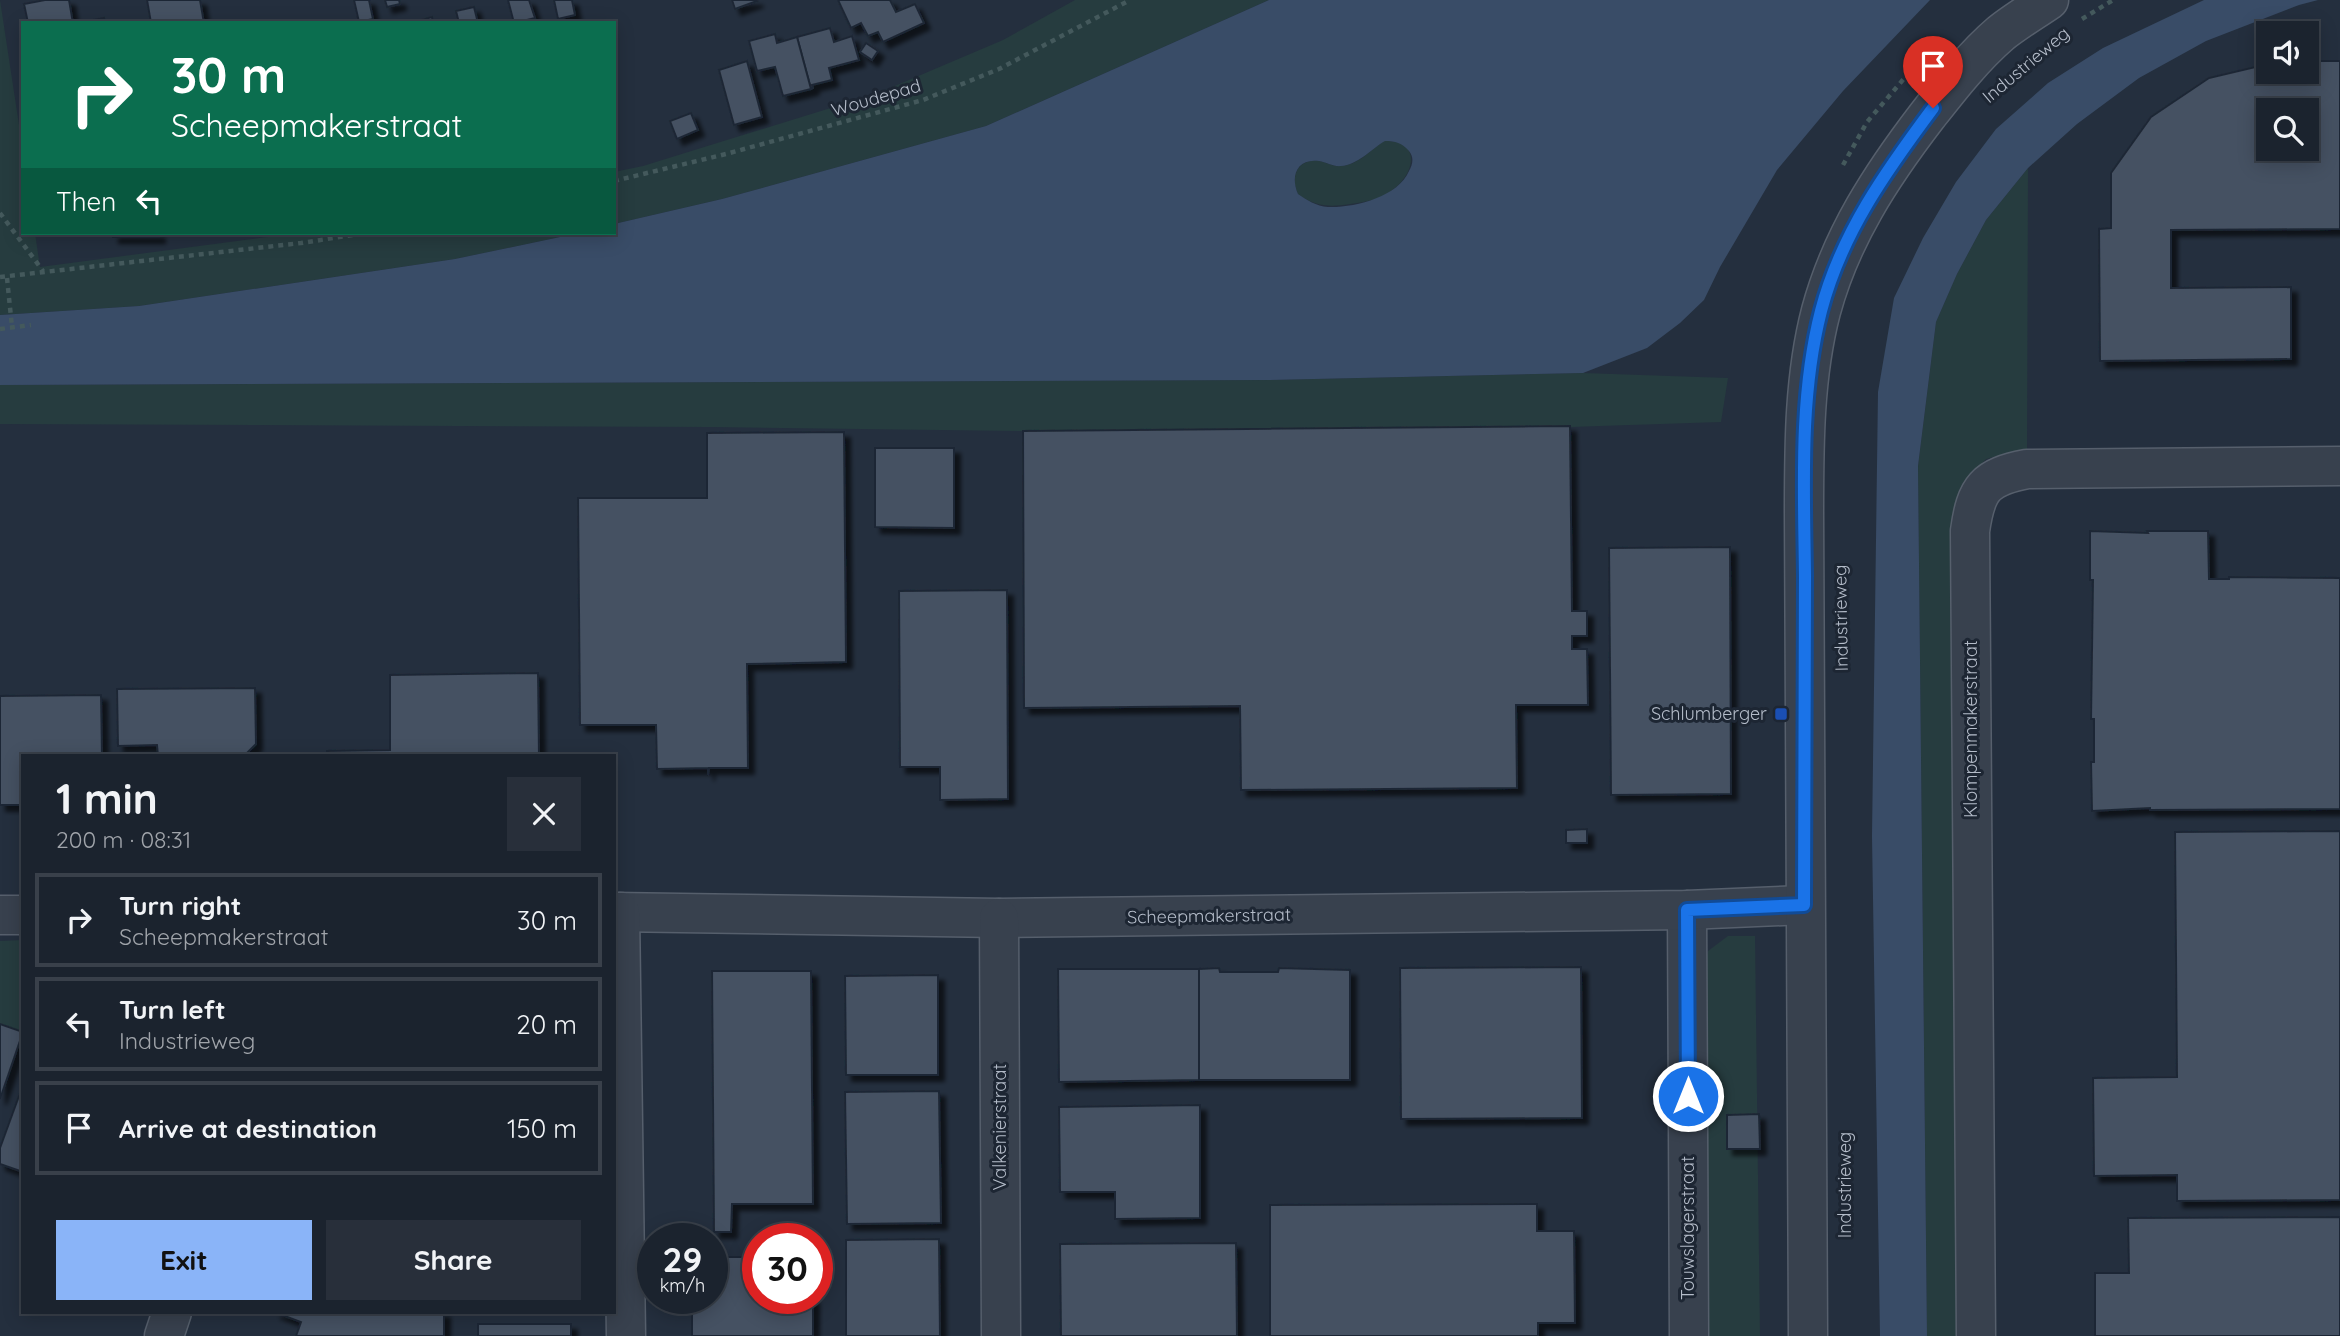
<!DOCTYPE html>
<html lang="en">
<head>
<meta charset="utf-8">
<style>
  body { margin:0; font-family:Quicksand,sans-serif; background:#282f3a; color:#f1f3f6; height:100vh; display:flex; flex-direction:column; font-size:26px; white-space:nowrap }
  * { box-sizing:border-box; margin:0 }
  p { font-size:23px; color:#a0a4aa }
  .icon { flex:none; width:38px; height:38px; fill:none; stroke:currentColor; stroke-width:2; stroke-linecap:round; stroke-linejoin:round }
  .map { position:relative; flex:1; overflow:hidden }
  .side { position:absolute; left:21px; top:754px; width:595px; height:560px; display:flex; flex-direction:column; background:#1b232e; border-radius:0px; box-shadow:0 4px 18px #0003,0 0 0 2px #39404a }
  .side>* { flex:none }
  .banner { position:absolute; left:21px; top:21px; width:595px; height:214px; border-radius:0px; box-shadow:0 4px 18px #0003,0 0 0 2px #39404a; background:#0b6e4f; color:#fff; overflow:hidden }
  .fabs { position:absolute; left:2256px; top:21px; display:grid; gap:14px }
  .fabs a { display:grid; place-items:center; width:63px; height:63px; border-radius:0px; background:#1b232e; box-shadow:0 4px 18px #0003,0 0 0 2px #39404a; font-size:35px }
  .speed { position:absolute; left:637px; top:1223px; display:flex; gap:14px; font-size:35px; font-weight:700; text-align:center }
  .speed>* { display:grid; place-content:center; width:91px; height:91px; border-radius:50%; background:#1b232e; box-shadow:0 4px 18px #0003,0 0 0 2px #39404a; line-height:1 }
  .speed small { font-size:18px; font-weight:400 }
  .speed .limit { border:10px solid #d22; background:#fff; color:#111 }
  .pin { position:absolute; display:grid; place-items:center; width:60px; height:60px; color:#fff; margin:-72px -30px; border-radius:50% 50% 50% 0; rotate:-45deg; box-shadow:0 0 7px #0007 }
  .pin .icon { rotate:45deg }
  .me { position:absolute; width:77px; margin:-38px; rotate:0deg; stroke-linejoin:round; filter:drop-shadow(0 0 5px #0008) }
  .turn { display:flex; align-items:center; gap:24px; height:147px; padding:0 35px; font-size:32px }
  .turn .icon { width:91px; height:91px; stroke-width:2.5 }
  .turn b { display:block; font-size:49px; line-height:60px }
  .then { display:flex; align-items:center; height:66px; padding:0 35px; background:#0003; gap:14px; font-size:26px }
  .round { display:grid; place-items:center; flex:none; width:74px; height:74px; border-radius:0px; background:#282f3a }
  .headline { display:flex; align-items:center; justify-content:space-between; height:119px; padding:0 35px }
  h1 { font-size:42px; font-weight:800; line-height:52px }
  .button { display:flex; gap:14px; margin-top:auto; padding:14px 35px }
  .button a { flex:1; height:80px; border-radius:0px; background:#8ab4f8; color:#111; font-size:28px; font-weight:800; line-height:80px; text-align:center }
  .button a+a { background:#282f3a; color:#f1f3f6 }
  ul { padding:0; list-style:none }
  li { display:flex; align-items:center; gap:21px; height:94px; margin:0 14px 10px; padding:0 21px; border:4px solid #39404a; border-radius:0px }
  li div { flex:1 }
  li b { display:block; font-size:26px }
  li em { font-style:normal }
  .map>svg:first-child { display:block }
  .green { fill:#263c3f }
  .water { fill:#394c67; fill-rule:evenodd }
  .building { fill:#455162; stroke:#1f2835; stroke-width:2; fill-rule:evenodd; filter:url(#shadow) }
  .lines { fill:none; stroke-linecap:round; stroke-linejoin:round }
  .minor-casing { stroke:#565f6c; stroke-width:41 }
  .path { stroke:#44595c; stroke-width:4.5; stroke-dasharray:5 5; stroke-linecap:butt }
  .minor { stroke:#38414e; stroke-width:38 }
  .route-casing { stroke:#114b97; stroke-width:18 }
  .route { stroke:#1a73e8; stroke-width:12 }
  .transit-dot { fill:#1a4fb4; stroke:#1d2633; stroke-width:2.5 }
  .labels { text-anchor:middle; stroke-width:6; stroke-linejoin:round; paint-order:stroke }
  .street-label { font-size:18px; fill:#b4bcc9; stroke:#1d2633 }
  .poi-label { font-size:18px; fill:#b4bcc9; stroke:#1d2633; text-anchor:end }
</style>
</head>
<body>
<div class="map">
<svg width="2340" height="1336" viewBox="0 0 2340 1336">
  <defs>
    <filter id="shadow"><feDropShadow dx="6" dy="6" stdDeviation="2" flood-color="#0009"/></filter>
  </defs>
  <rect width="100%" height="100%" fill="#242f3e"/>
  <g class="green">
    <polygon points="0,0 23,151 23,233 35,233 40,267 298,233 579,233 455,259 139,306 0,315"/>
    <polygon points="1075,0 1269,0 986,126 722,199 614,224 614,172 643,166 876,94 1003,40"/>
    <path d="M1384 141C1423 140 1415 175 1391 191 1379 200 1364 202 1350 204 1330 207 1315 207 1298 194 1290 177 1297 158 1319 161 1326 162 1333 167 1341 166 1358 165 1371 150 1384 141Z"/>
    <polygon points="2028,168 2027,454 2005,454 1986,459 1970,476 1963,1336 1927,1336 1918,466 1936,322 1957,274 1986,220"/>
    <polygon points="1583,373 1728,378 1721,422 1570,427 1025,431 712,427 0,424 0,385 1268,380"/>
    <polygon points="1728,936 1755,936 1760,1336 1709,1336 1705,967 1708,951"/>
    <polygon points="23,940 23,1033 0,1025 0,941"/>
  </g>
  <g class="water">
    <path d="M1269 0H1930L1843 91 1777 170 1720 267 1704 300 1680 323 1647 348 1583 373 1268 380 0 385V315L139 306 455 259 579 233H614V224L722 199 986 126ZM1385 141C1395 141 1402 143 1409 151 1414 157 1413 164 1409 171 1398 197 1354 208 1328 207 1316 206 1307 200 1298 194 1290 176 1297 158 1319 161 1326 162 1334 167 1341 166 1358 165 1371 149 1385 141Z"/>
    <polygon points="2204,0 2318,0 2299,5 2206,41 2139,78 2077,124 2028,168 1986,220 1957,274 1936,322 1918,466 1927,1336 1880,1336 1872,836 1878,392 1894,298 1923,238 1956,182 1996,129 2048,83 2103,48"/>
  </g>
  <g class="building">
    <polygon points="45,0 69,0 73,23 28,23 24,4"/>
    <polygon points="147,0 200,0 204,23 151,23"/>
    <polygon points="354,0 369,0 373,19 359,22"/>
    <polygon points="385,0 399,0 400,4 387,7"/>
    <polygon points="508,0 529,0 535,18 527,20 528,23 514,23"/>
    <polygon points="554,0 572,0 575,15 558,19"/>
    <polygon points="732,0 756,0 757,1 735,9"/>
    <polygon points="838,0 890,0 896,12 915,4 924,23 883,42 878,32 868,36 861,23 851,28"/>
    <polygon points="474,7 478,23 459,23 456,11"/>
    <polygon points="432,17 433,23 415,23 415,22"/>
    <polygon points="104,18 105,23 78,23"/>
    <polygon points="830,28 834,42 852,36 859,60 829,68 832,80 812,85 813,88 811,89 797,37"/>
    <polygon points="775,34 777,43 797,37 811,89 783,96 775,67 757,71 749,41"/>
    <polygon points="866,43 878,51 872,60 860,52"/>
    <polygon points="747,61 762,117 734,125 719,70"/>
    <path d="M2306 61H2340V229L2171 230V288L2291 287V359L2100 361 2099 229 2111 228V173L2151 117 2209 78 2268 64V72H2306ZM2268 110H2306V149H2268Z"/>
    <polygon points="691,113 698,130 677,139 670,121"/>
    <rect x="113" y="233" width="46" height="4"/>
    <polygon points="1570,426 1572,611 1587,611 1587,636 1572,636 1572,649 1587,649 1588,705 1516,705 1517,788 1241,790 1240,706 1024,708 1023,431"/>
    <polygon points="844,432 846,662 747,664 748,768 709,768 708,775 708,768 657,769 656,725 580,725 578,498 707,498 707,433"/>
    <polygon points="875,448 954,448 954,528 875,527"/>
    <polygon points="2090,531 2148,533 2147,531 2208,531 2209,579 2229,579 2229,577 2340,578 2340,809 2150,810 2150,808 2092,811 2091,762 2094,762 2094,719 2091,719 2093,580 2090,580"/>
    <polygon points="1730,547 1731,794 1611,795 1609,548"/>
    <polygon points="1007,590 1008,799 940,800 940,767 900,767 899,591"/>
    <polygon points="538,673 539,756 327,756 327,751 390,750 390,675"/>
    <polygon points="255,688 256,744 244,756 158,756 157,745 118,746 117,689"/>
    <polygon points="101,695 102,756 23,756 23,805 0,805 0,696"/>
    <polygon points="1587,829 1587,843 1566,843 1566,830"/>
    <polygon points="2340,831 2340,1200 2177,1201 2177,1175 2094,1176 2093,1078 2177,1077 2175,832"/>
    <polygon points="1581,967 1582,1118 1401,1119 1400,968"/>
    <polygon points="1219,968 1220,972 1278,972 1279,968 1350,970 1350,1080 1199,1080 1199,969"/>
    <polygon points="1058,969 1199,969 1199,1080 1059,1082"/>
    <polygon points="712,971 811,971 813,1204 732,1204 731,1232 714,1232"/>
    <polygon points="938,975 938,1075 846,1075 845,976"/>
    <polygon points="0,1024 23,1032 0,1099"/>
    <polygon points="23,1085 23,1172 0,1164 0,1148"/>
    <polygon points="939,1091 941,1223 847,1224 845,1092"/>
    <polygon points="1200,1105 1200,1218 1115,1219 1115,1192 1060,1192 1059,1107"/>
    <polygon points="1759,1114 1760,1149 1727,1149 1727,1115"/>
    <polygon points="1537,1204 1537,1231 1574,1231 1575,1323 1538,1323 1538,1336 1270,1336 1270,1205"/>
    <polygon points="2340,1217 2340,1336 2095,1336 2095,1273 2129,1273 2128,1218"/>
    <polygon points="939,1239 940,1336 846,1336 846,1240"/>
    <polygon points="1236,1243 1237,1336 1061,1336 1060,1244"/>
    <polygon points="712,1257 758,1257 758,1298 813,1298 813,1336 692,1336 692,1298 712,1298"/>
    <polygon points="274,1312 444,1312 444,1336 296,1336 301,1322"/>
    <rect x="478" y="1324" width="93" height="12"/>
  </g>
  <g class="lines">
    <defs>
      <g id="minor">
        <polyline points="1687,910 1689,1336"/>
        <polyline points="614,912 999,918 1687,910 1804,905"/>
        <polyline points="620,912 626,1336"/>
        <polyline points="0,915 23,915"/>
        <polyline points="999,918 1001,1336"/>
        <polyline points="164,1336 172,1312"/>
        <path d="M1808 1336 1804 512C1804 445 1804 376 1821 311 1841 237 1881 176 1927 116 1949 88 1973 57 2001 33 2016 21 2033 11 2049 0"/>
        <path d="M1976 1336 1970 531C1976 488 1985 477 2027 469L2340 466"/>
      </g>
    </defs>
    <use href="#minor" class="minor-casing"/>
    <g class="path">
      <polyline points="2082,19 2113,0"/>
      <polyline points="1843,165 1867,122 1925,54"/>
      <polyline points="614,181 726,154 923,100 999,69 1130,0"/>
      <polyline points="0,213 43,271"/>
      <polyline points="0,277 301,243 366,233"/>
      <polyline points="7,278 12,327"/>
      <polyline points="0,329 31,325"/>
    </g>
    <use href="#minor" class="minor"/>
  </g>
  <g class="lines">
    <defs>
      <path id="route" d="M1688 1096 1687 910 1804 905C1804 795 1805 685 1805 576 1804 488 1799 397 1821 311 1841 234 1886 171 1933 108"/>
    </defs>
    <use href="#route" class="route-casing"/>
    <use href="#route" class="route"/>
  </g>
  <rect class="transit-dot" x="1774" y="707" width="14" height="14" rx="3.5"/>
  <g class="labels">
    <g class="street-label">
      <text transform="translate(2026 65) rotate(-40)" y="6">Industrieweg</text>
      <text transform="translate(876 98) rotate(-16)" y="6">Woudepad</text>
      <text transform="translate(1841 618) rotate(-91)" y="6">Industrieweg</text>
      <text transform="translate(1971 729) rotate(-90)" y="6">Klompenmakerstraat</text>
      <text transform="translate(1209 916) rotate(-1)" y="6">Scheepmakerstraat</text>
      <text transform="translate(1000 1127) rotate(-90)" y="6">Valkenierstraat</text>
      <text transform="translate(1845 1185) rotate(-90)" y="6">Industrieweg</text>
      <text transform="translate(1688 1228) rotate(-90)" y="6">Touwslagerstraat</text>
    </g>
    <g class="poi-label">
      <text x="1767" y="720">Schlumberger</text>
    </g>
  </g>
</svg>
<div class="fabs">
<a><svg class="icon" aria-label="sound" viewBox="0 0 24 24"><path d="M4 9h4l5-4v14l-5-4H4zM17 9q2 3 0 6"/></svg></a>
<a><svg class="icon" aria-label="search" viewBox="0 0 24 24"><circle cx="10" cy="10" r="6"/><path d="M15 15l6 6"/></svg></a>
</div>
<div class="speed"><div>29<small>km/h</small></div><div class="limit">30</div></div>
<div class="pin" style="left:1933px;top:108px;background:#d93025"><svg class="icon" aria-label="arrive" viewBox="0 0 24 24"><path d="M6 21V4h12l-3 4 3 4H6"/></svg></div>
<svg class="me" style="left:1688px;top:1096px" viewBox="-20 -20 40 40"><circle r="17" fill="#1a73e8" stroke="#fff" stroke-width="3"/><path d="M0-11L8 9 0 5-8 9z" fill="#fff"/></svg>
<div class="banner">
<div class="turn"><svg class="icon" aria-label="right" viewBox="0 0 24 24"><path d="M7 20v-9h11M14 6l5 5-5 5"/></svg><div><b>30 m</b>Scheepmakerstraat</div></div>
<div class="then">Then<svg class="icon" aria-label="left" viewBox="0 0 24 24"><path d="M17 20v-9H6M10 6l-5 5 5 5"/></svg></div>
</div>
<section class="side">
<div class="headline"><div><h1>1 min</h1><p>200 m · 08:31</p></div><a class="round"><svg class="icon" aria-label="close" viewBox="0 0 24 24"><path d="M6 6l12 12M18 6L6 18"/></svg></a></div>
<ul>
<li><svg class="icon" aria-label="right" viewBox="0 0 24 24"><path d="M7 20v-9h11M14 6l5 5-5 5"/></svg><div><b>Turn right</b><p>Scheepmakerstraat</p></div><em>30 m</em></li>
<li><svg class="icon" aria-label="left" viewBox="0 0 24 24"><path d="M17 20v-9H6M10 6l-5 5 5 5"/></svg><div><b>Turn left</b><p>Industrieweg</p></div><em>20 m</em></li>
<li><svg class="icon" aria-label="arrive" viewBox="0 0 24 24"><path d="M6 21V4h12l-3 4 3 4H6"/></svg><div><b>Arrive at destination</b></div><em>150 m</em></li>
</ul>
<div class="button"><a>Exit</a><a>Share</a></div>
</section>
</div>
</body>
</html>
